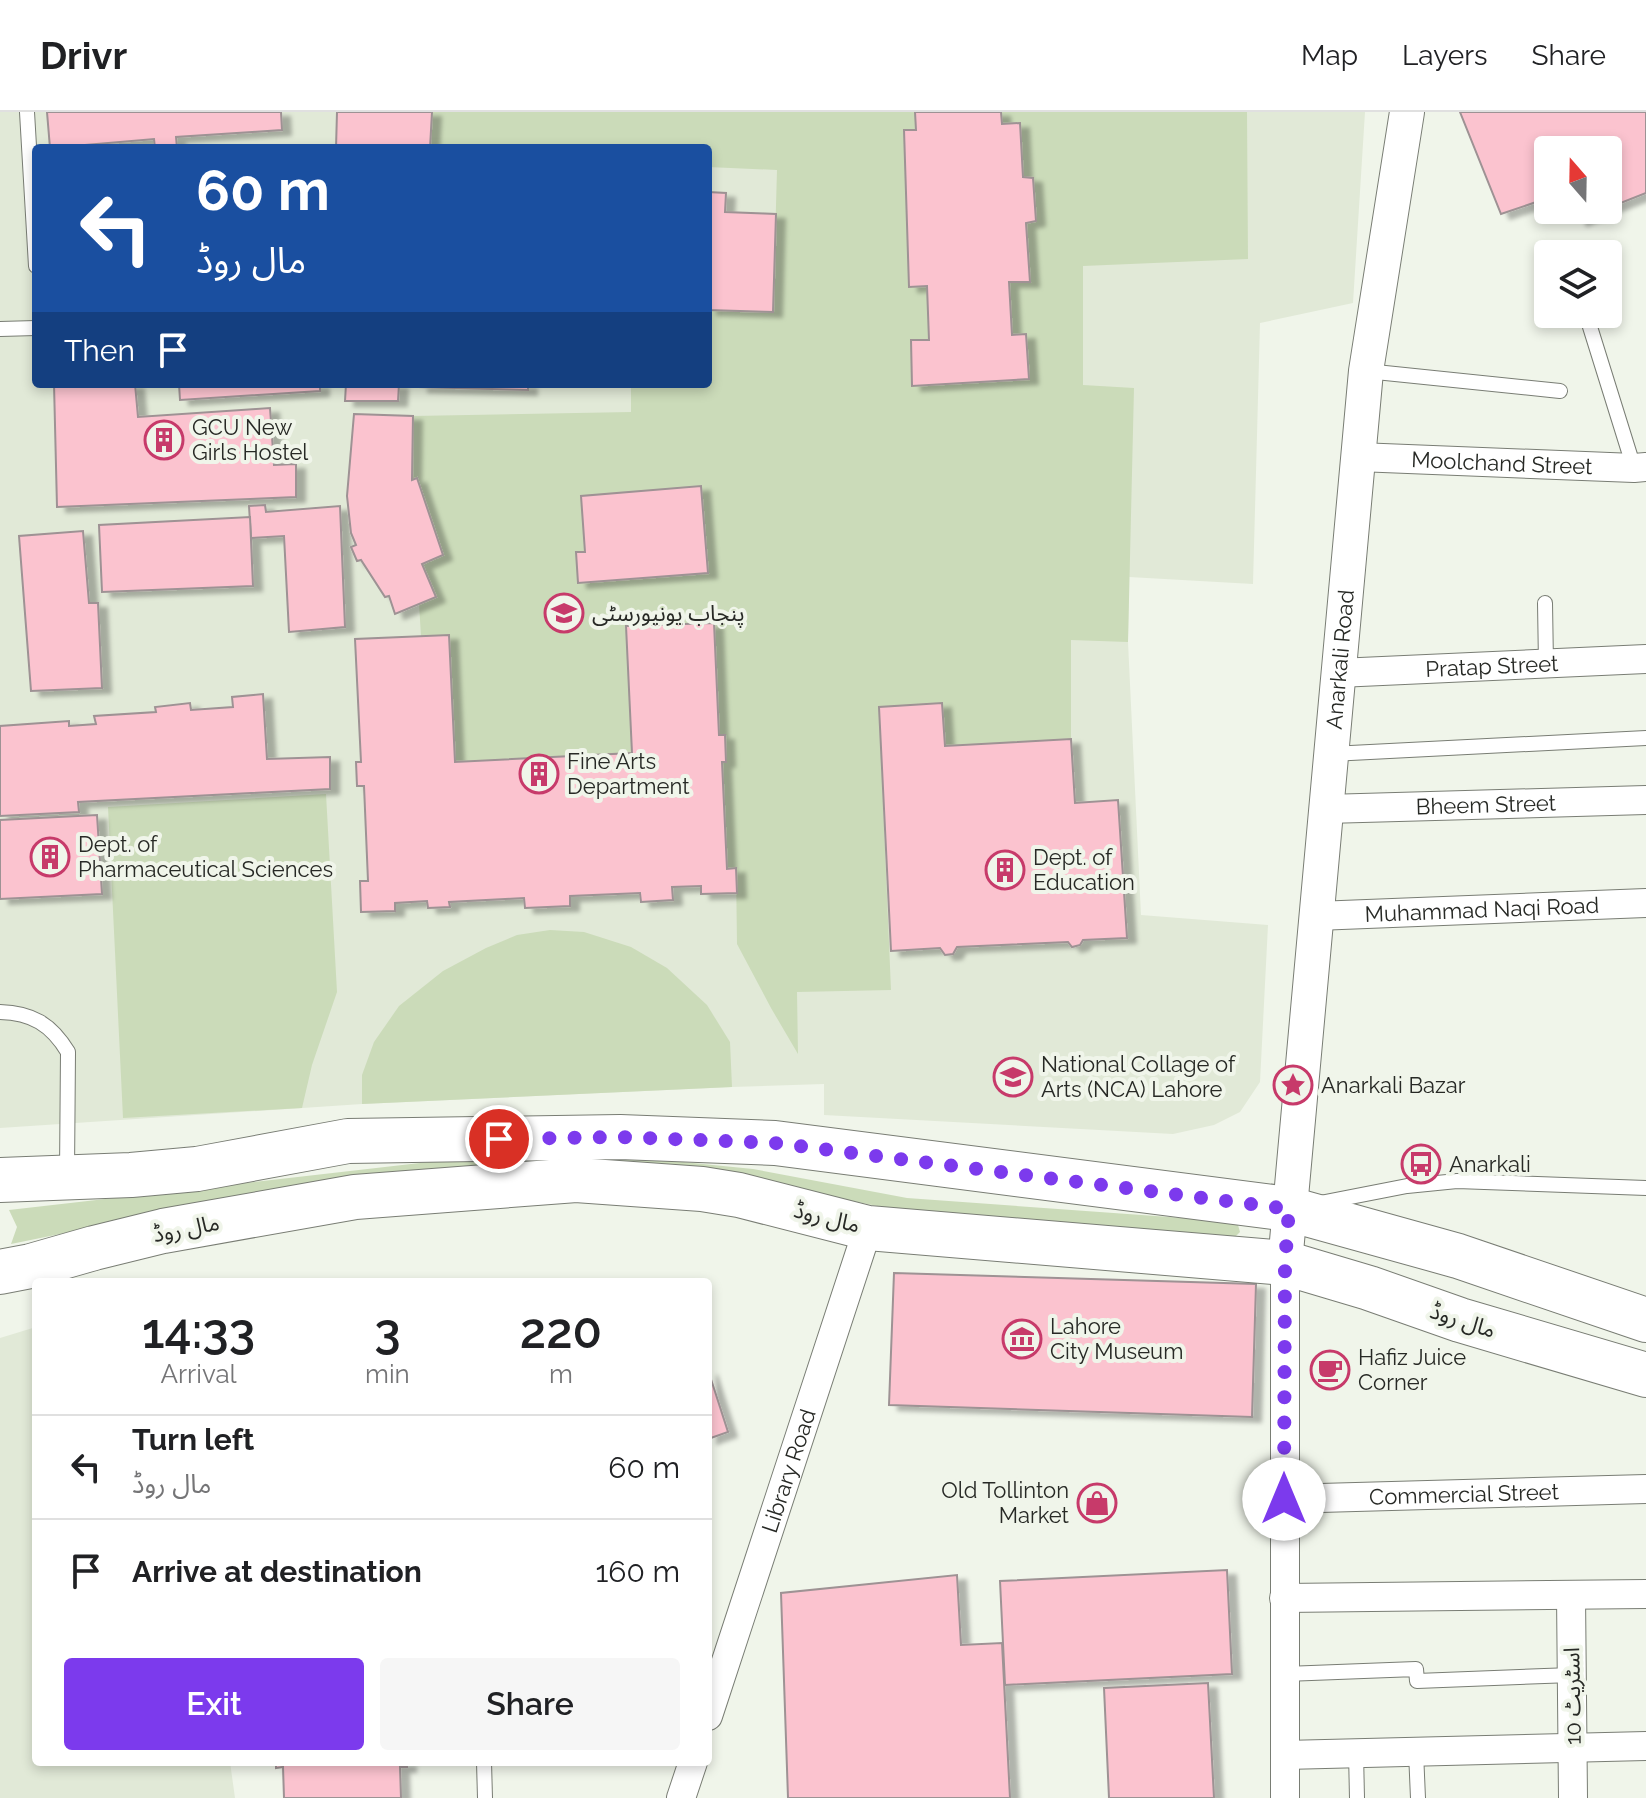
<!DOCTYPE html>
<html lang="en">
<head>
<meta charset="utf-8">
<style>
  body { margin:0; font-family:Raleway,"Noto Sans Arabic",sans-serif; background:#f6f6f6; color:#202124; height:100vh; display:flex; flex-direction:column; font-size:30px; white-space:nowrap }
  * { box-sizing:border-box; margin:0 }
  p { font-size:26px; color:#757577 }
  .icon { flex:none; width:44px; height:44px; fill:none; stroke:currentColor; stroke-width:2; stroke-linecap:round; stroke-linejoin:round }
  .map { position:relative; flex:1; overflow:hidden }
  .panel { position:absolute; left:32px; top:1166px; width:680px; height:488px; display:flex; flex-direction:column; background:#fff; border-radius:8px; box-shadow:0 4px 12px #0003 }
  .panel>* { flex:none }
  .top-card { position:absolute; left:32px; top:32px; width:680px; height:244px; border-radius:8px; box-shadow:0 4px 12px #0003; background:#1a4fa0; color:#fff; overflow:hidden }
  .needle { width:52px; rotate:340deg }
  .tools { position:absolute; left:1534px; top:24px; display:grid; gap:16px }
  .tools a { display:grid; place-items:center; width:88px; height:88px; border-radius:8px; background:#fff; box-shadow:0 4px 12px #0003; font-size:40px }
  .pin { position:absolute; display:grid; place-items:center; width:68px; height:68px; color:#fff; margin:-34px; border:4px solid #fff; border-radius:50%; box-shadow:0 2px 8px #0007 }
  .me { position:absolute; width:88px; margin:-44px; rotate:0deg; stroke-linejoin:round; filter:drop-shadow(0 0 6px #0008) }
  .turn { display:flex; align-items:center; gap:28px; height:168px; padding:0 32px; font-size:36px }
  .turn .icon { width:104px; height:104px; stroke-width:2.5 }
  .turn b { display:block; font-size:56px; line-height:68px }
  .then { display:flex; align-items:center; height:76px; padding:0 32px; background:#0003; gap:16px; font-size:30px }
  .eta { display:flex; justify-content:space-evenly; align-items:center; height:136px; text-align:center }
  .eta b { font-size:48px; font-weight:600; line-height:56px }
  .cta { display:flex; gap:16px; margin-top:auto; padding:16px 32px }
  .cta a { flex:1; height:92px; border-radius:8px; background:#7c3aed; color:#fff; font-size:32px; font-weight:600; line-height:92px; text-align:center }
  .cta a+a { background:#f6f6f6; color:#202124 }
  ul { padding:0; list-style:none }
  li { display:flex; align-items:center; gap:24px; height:104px; padding:0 32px; border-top:2px solid #e0e0e0 }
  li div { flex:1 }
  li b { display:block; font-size:30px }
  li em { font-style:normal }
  header { display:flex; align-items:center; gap:48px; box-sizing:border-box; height:112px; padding:0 40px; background:#fff; border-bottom:2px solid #e0e0e0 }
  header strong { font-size:38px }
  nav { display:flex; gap:44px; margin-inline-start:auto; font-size:28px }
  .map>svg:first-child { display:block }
  .built { fill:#e1e9d7; fill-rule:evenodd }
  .green { fill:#cbdbb9 }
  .building { fill:#fbc3cf; stroke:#9e9294; stroke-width:2; filter:url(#shadow) }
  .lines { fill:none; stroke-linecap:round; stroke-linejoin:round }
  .service-casing { stroke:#797d74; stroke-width:16 }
  .minor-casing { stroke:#797d74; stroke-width:30 }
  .tertiary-casing { stroke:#797d74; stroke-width:36 }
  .primary-casing { stroke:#797d74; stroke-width:46 }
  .service { stroke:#fff; stroke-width:14 }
  .minor { stroke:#fff; stroke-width:28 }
  .tertiary { stroke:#fff; stroke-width:34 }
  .primary { stroke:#fff; stroke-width:44 }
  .route { stroke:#7c3aed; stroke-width:14; stroke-dasharray:0 25.2 }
  .labels { text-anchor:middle; stroke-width:8; stroke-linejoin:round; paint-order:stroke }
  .poi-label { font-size:22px; fill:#272925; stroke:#f0f5ea; text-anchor:start }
  .street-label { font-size:22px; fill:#272925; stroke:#f0f5ea }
</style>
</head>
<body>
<header>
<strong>Drivr</strong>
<nav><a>Map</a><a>Layers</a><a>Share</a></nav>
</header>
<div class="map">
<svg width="1646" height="1686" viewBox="0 0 1646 1686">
  <defs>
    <filter id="shadow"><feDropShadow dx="9" dy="5" stdDeviation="2" flood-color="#0004"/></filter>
  </defs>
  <rect width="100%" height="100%" fill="#f0f5ea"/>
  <g class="built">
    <path d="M0 0H1365L1353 191 1260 211 1253 472 1129 465 1128 530 1141 803 1268 813 1260 970 1240 1000 1214 1013 1173 1022 824 1003V972L732 975 362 992 0 1016ZM36 36H708V272H36Z"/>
    <polygon points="36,1215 36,1650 230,1650 235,1686 0,1686 0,1226"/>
  </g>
  <g class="green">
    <polygon points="432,0 1247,0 1248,147 1083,154 1083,273 1134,276 1128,530 1071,528 1071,627 945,634 942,591 879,595 891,878 797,880 798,942 771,896 737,832 736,757 727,757 714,511 626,515 632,641 455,650 449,524 421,524 419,492 436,485 422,452 416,367 412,368 413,304 631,300 631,272 708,272 708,198 773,200 777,58 708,55 708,36 430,36"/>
    <polygon points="326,682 337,880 312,953 302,996 123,1006 108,695"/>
    <polygon points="550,818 584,820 631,835 667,856 707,893 730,930 732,975 362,992 362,963 374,930 399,894 443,859 486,836 517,823"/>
    <polygon points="633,1045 753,1057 907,1086 1225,1109 1238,1113 1240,1120 1236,1124 1223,1124 907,1098 882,1095 751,1068 163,1101 11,1132 17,1115 9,1098 446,1048"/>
  </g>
  <g class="building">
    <polygon points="47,0 281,0 282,18 176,25 177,36 155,36 154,27 50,36"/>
    <polygon points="337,0 432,0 430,36 336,36"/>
    <polygon points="915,0 1001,0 1002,12 1020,11 1023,65 1033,66 1036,109 1026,111 1030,170 1009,170 1012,223 1026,222 1029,267 912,274 911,228 929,228 927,174 909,175 904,18 916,18"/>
    <polygon points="1460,0 1646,0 1646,81 1608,96 1608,38 1548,38 1548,86 1501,102"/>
    <polygon points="708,80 726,81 725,100 776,102 773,200 708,198"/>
    <polygon points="1574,98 1604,98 1578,109"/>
    <polygon points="54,272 135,272 138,305 270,296 274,353 296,352 296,385 57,395"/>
    <polygon points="179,272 320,272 320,279 180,288"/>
    <polygon points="346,272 399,272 398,289 345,289"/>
    <polygon points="419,272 528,272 528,278 419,275"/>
    <polygon points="354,302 413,304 412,368 417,366 443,443 422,452 436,485 395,502 389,484 385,485 361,448 357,449 351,435 356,433 351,421 347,384"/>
    <polygon points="701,374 708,461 578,471 576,440 585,440 581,384"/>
    <polygon points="265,393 266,400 340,394 345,515 289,520 284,424 251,426 249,394"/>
    <polygon points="250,405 253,474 102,480 99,413"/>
    <polygon points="83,419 89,491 98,491 102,576 31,579 19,424"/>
    <polygon points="714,511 719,623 725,623 726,650 722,650 727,757 736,756 737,781 701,782 701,774 672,775 673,788 641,790 640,781 570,784 570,794 525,796 524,786 449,790 450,795 428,796 427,789 395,791 395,799 361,800 360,769 368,769 364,674 357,674 356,650 361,650 355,527 449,523 455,650 632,641 626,514"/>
    <polygon points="263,582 267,647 330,645 330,677 78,690 79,700 0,704 0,614 69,609 69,614 96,612 94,604 156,600 155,595 190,591 191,598 233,595 232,585"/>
    <polygon points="942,591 945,634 1071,627 1075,691 1118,688 1127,826 1083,828 1080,833 1072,835 1068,830 957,835 953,842 945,843 940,836 891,839 879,595"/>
    <polygon points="97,703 102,782 0,787 0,708"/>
    <polygon points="894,1161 1256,1172 1252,1305 889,1293"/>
    <polygon points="708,1258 728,1320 708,1327"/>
    <polygon points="1227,1458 1232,1562 1005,1573 1000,1469"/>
    <polygon points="957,1463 961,1533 1002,1531 1010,1686 788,1686 781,1481"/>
    <polygon points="1208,1571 1214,1686 1109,1686 1104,1576"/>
    <polygon points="276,1650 407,1650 407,1655 400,1655 401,1686 284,1686 283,1655 276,1656"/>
  </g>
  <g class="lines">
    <defs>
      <g id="service">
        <polyline points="27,0 36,154"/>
        <polyline points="1586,202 1634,356"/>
        <polyline points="0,217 36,216"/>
        <polyline points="1366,259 1560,279"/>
        <polyline points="1545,491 1546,552"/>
        <polyline points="1331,642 1646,626"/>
        <path d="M0 900C32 901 51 912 68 940L67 1060"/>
        <polyline points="1320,1091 1407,1074 1457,1069 1646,1076"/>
        <polyline points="1285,1562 1416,1557 1417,1569 1572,1563"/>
        <polyline points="1416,1640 1418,1686"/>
        <polyline points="1356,1641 1357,1686"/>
        <polyline points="484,1650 485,1686"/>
      </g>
      <g id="minor">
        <path id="s1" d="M1358 345 1634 356 1646 355"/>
        <path id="s2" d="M1338 561 1646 547"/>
        <path id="s3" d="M1326 697 1646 688"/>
        <path id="s4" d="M1316 804 1646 791"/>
        <polyline points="1285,1151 1285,1686"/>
        <path id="s5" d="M1284 1387 1646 1377"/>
        <polyline points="1571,1483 1573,1686"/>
        <polyline points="1284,1486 1646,1482"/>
        <path id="s6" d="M708 1604 868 1116"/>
        <polyline points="1285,1643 1646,1634"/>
        <polyline points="681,1686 693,1650"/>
      </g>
      <g id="tertiary">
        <path id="s7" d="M1285 1151 1366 259 1407 0"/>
      </g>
      <g id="primary">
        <polyline points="0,1068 131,1063 197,1057 348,1029 620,1025 775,1031 1289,1097 1458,1144 1646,1208"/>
        <polyline points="0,1160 31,1154 94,1136 163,1119 355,1085 576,1068 702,1077 739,1083 868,1116 1285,1151 1369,1176 1460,1208 1646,1263"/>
      </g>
    </defs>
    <use href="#service" class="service-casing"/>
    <use href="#minor" class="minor-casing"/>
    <use href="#tertiary" class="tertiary-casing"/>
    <use href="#primary" class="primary-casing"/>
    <use href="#service" class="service"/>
    <use href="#minor" class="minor"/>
    <use href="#tertiary" class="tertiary"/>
    <use href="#primary" class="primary"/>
  </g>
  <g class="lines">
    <polyline class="route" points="499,1027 620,1025 775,1031 1289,1097 1285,1151 1284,1387"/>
  </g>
  <defs>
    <symbol id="building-ring" viewBox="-11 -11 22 22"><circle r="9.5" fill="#f0f5ea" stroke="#c73a6a" stroke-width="1.5"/><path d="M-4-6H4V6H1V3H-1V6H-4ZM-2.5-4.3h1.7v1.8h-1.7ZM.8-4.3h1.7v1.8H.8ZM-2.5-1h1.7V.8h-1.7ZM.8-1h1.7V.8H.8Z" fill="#c73a6a"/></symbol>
    <symbol id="university-ring" viewBox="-11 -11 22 22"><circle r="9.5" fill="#f0f5ea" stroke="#c73a6a" stroke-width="1.5"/><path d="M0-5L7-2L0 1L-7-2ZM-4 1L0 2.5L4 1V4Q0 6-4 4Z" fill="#c73a6a"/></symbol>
    <symbol id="sight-ring" viewBox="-11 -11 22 22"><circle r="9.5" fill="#f0f5ea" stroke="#c73a6a" stroke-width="1.5"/><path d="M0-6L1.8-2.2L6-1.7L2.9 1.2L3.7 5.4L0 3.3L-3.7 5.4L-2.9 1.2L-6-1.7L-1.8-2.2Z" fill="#c73a6a"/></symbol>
    <symbol id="bus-ring" viewBox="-11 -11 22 22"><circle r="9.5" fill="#f0f5ea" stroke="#c73a6a" stroke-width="1.5"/><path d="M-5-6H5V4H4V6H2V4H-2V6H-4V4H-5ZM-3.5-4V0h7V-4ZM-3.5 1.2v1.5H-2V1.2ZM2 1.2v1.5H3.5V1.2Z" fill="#c73a6a"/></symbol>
    <symbol id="museum-ring" viewBox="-11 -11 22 22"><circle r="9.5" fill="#f0f5ea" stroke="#c73a6a" stroke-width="1.5"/><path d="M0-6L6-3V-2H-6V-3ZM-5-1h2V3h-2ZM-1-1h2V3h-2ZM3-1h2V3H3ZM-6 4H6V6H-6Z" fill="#c73a6a"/></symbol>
    <symbol id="cafe-ring" viewBox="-11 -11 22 22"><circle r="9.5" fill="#f0f5ea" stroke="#c73a6a" stroke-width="1.5"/><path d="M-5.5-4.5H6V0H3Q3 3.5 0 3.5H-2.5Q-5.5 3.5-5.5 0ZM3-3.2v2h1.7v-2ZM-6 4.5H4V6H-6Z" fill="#c73a6a"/></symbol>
    <symbol id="shop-ring" viewBox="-11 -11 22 22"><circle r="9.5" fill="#f0f5ea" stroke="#c73a6a" stroke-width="1.5"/><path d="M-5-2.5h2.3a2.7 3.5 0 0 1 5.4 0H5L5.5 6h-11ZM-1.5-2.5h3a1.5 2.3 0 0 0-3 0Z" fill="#c73a6a"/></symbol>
  </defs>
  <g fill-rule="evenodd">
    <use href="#building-ring" x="142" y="306" width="44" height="44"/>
    <use href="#university-ring" x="542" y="479" width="44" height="44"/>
    <use href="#building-ring" x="517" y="640" width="44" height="44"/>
    <use href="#building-ring" x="28" y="723" width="44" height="44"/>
    <use href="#building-ring" x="983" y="736" width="44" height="44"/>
    <use href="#university-ring" x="991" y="943" width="44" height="44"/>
    <use href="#sight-ring" x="1271" y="951" width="44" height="44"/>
    <use href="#bus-ring" x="1399" y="1030" width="44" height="44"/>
    <use href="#museum-ring" x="1000" y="1205" width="44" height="44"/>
    <use href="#cafe-ring" x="1308" y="1236" width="44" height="44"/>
    <use href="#shop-ring" x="1075" y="1369" width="44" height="44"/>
  </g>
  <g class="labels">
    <g class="poi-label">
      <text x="192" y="323">GCU New<tspan x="192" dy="25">Girls Hostel</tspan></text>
      <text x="592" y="509">پنجاب یونیورسٹی</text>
      <text x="567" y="657">Fine Arts<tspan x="567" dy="25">Department</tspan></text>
      <text x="78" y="740">Dept. of<tspan x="78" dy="25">Pharmaceutical Sciences</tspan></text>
      <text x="1033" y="753">Dept. of<tspan x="1033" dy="25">Education</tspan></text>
      <text x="1041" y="960">National Collage of<tspan x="1041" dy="25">Arts (NCA) Lahore</tspan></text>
      <text x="1321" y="981">Anarkali Bazar</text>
      <text x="1449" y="1060">Anarkali</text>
      <text x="1050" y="1222">Lahore<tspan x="1050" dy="25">City Museum</tspan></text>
      <text x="1358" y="1253">Hafiz Juice<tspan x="1358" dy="25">Corner</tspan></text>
      <text x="1069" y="1386" text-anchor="end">Old Tollinton<tspan x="1069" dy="25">Market</tspan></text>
    </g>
    <g class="street-label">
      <text dy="8" stroke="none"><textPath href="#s1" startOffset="144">Moolchand Street</textPath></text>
      <text dy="8" stroke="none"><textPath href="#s7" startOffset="606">Anarkali Road</textPath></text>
      <text dy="8" stroke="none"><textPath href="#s2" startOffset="154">Pratap Street</textPath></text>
      <text dy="8" stroke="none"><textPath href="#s3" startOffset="160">Bheem Street</textPath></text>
      <text dy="8" stroke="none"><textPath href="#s4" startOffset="166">Muhammad Naqi Road</textPath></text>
      <text transform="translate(827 1105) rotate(14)" y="8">مال روڈ</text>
      <text transform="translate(186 1116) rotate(-11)" y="8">مال روڈ</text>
      <text transform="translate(1463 1208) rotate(18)" y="8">مال روڈ</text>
      <text dy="8" stroke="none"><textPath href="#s6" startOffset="258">Library Road</textPath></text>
      <text dy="8" stroke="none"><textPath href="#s5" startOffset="180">Commercial Street</textPath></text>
      <text transform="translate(1572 1584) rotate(-91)" y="8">اسٹریٹ 10</text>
    </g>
  </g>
</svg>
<div class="tools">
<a><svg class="needle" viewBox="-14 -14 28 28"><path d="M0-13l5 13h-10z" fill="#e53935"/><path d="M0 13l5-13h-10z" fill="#757577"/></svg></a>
<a><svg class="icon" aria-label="layers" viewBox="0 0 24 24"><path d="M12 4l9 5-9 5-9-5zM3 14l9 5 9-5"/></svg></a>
</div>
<div class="pin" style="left:499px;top:1027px;background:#d93025"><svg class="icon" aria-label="arrive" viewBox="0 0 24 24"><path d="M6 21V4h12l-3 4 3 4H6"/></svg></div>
<svg class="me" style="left:1284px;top:1387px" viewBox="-20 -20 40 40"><circle r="19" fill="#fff"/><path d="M0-13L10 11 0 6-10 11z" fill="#7c3aed"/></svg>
<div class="top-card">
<div class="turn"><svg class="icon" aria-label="left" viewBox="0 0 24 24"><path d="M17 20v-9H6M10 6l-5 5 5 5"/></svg><div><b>60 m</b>مال روڈ</div></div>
<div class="then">Then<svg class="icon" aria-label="arrive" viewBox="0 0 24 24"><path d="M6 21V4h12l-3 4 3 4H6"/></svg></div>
</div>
<section class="panel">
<div class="eta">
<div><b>14:33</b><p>Arrival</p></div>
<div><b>3</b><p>min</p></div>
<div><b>220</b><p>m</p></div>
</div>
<ul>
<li><svg class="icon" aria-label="left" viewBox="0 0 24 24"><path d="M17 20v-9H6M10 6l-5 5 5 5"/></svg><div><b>Turn left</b><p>مال روڈ</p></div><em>60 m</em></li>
<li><svg class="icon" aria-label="arrive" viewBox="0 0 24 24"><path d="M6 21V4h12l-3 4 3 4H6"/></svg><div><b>Arrive at destination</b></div><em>160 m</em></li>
</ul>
<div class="cta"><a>Exit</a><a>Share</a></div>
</section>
</div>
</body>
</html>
